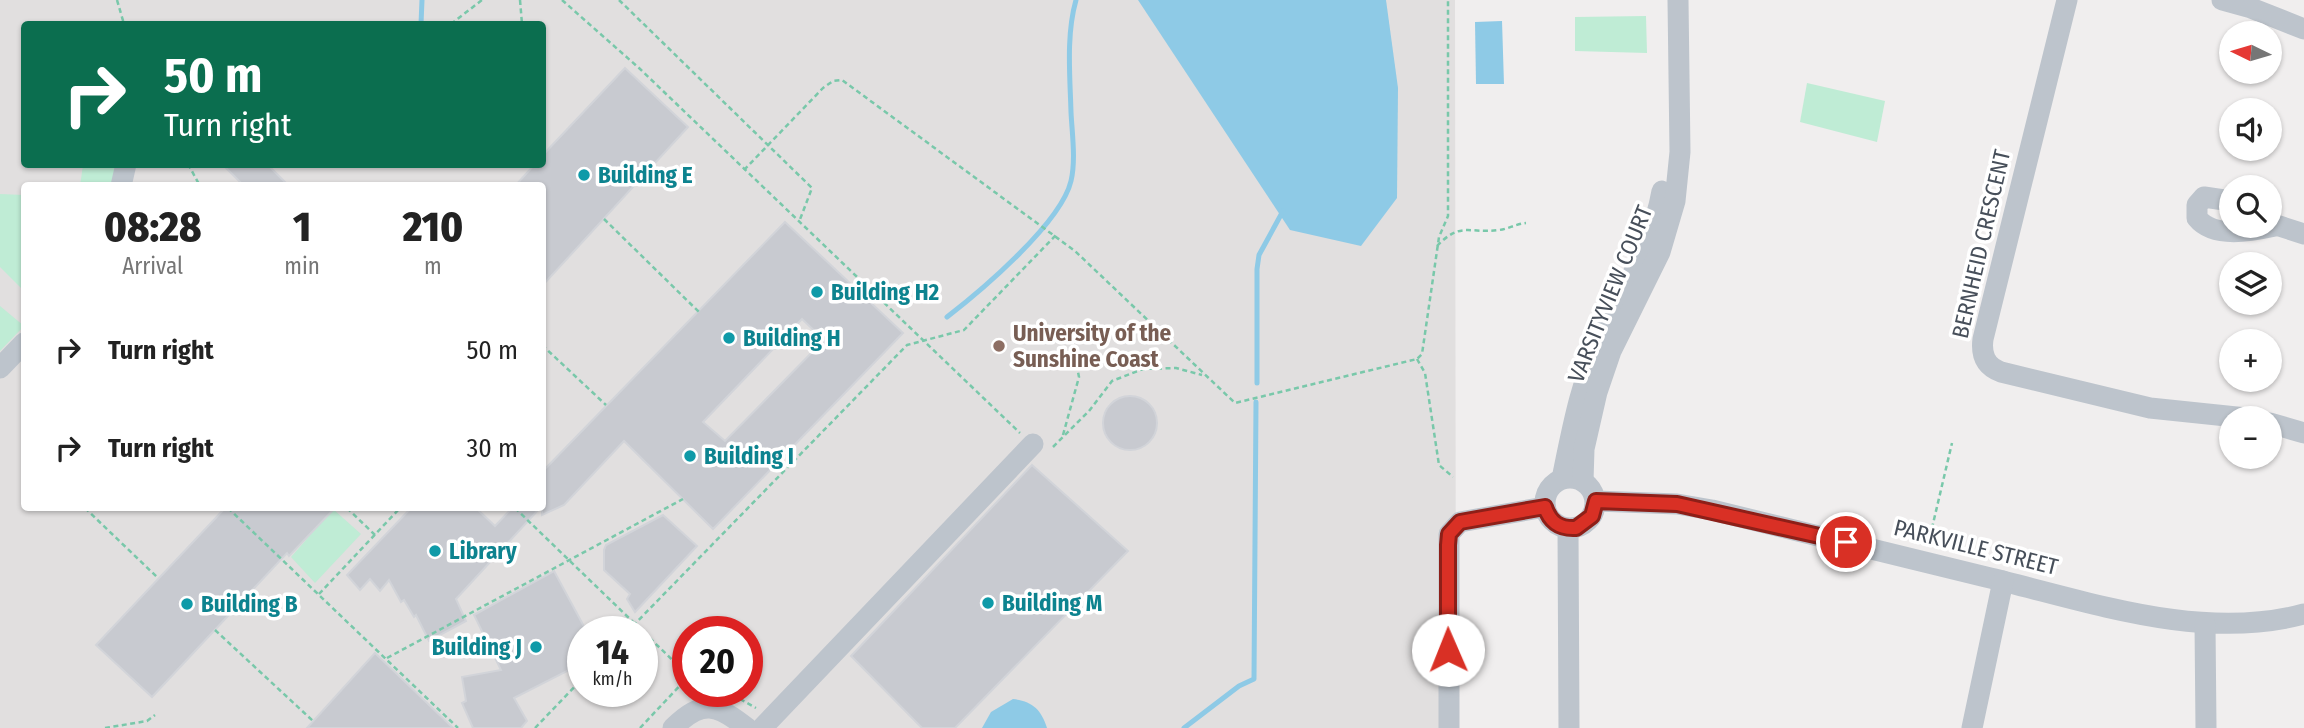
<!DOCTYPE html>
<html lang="en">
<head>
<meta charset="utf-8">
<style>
  body { margin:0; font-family:"Fira Sans Condensed",sans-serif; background:#f6f6f6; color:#222; height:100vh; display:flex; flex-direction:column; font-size:26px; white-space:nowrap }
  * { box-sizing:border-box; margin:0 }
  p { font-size:23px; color:#767676 }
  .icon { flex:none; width:38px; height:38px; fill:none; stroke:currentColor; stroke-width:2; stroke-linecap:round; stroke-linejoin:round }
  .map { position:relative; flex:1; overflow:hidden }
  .details { position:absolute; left:21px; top:182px; width:525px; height:329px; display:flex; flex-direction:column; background:#fff; border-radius:7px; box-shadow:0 2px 5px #0004 }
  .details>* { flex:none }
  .guide { position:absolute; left:21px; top:21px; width:525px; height:147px; border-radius:7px; box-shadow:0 2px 5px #0004; background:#0b6e4f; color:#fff; overflow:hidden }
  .needle { width:46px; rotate:275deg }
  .controls { position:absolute; left:2219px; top:21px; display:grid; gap:14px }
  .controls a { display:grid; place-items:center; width:63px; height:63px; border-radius:50%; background:#fff; box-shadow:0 2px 5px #0004; font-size:35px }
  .speed { position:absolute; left:567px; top:616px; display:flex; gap:14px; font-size:35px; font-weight:700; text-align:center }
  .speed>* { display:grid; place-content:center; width:91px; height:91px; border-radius:50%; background:#fff; box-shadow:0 2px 5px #0004; line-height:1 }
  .speed small { font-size:18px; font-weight:400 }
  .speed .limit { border:10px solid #d22; background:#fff; color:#111 }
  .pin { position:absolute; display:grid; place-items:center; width:60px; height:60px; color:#fff; margin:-30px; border:4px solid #fff; border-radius:50%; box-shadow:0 2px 7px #0007 }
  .me { position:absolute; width:77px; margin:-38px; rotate:359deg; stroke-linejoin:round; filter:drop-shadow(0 0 5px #0008) }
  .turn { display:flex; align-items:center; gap:24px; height:147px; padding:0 28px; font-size:32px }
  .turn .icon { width:91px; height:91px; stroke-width:2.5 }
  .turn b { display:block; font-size:49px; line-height:60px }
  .eta { display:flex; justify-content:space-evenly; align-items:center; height:119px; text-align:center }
  .eta b { font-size:42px; font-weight:800; line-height:49px }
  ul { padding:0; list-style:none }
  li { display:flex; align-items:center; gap:21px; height:98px; padding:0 28px }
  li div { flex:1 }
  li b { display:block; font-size:26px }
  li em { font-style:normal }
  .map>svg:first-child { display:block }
  .education { fill:#e1dfdf; fill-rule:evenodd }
  .green { fill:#bfecd5 }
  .water { fill:#8ecae6 }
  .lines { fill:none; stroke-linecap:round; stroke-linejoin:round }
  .stream { stroke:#8ecae6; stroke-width:5 }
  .building { fill:#c8cad0; stroke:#d2d4d9; stroke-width:2; fill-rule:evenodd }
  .path { stroke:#79c8aa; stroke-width:2.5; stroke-dasharray:5 3.5; stroke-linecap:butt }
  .minor { stroke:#bdc4cc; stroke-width:21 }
  .route-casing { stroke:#8d1f18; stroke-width:18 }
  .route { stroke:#d93025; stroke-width:12 }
  .culture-dot { fill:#0f9aa8; stroke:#fff; stroke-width:2.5 }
  .education-dot { fill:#8d6e63; stroke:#fff; stroke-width:2.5 }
  .labels { text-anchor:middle; stroke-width:7; stroke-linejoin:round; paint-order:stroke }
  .culture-label { font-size:23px; font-weight:bold; fill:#0d838f; stroke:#fff; text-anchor:start }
  .street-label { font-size:23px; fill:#474f5a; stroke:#fff }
  .education-label { font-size:23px; font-weight:bold; fill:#785e54; stroke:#fff; text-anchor:start }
</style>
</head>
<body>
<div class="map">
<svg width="2304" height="728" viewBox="0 0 2304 728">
  <rect width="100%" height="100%" fill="#f0eeee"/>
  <path class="education" d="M0 0H1455L1456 728H0ZM24 24H542V164H24ZM24 186H542V508H24ZM583 632H642V691H583ZM688 632H747V691H688Z"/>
  <g class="green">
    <polygon points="1646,16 1647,53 1575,51 1575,17"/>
    <polygon points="1807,83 1885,101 1877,142 1800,122"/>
    <polygon points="83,165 117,165 112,185 80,186"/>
    <polygon points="0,194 24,195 24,291 0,267"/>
    <polygon points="0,306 24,326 0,351"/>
    <polygon points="333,509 361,534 315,583 291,557"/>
  </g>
  <g class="water">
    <polygon points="1138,0 1386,0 1398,88 1397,198 1361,246 1290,230"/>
    <polygon points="1502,21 1504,84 1476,84 1475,22"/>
    <path d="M1013 699C1032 701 1041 709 1047 728H982L991 712Z"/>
  </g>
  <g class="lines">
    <g class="stream">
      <polyline points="421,24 422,0"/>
      <path d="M947 317C982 290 1061 223 1071 181 1076 160 1072 133 1071 112 1070 76 1066 35 1076 0"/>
      <polyline points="1257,383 1257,269 1259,255 1283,211"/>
      <polyline points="1184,728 1239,686 1254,679 1256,402"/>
    </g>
  </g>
  <g class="building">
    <polygon points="625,68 688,127 542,286 542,186 515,186 535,164 542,164 542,156"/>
    <polygon points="222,164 267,164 289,186 244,186"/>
    <path d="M785 222 903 333 713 529 624 441 564 505 542 515V472ZM802 319 824 340 725 441 703 422Z"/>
    <circle cx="1130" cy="423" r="27"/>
    <polygon points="1032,465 1128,551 955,728 922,728 851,656"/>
    <polygon points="225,508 335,508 289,556 287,553 152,697 96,645"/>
    <polygon points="411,508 476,508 495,526 512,508 540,508 456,599 466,621 429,641 416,615 414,617 404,600 401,602 389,580 380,591 370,579 360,590 347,575"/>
    <polygon points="663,515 697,546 635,612 627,599 630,594 604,570 604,550 606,545"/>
    <polygon points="554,571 587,632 583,632 583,663 514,698 527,721 521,728 473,728 462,703 466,701 462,677 501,670 474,615"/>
    <polygon points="375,653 453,728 307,728"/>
  </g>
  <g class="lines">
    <g class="path">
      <polyline points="117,0 124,24"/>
      <polyline points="520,0 522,24"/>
      <polyline points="562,0 639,68 1020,433"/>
      <polyline points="619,0 812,188 799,222"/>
      <polyline points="451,24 482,0"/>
      <polyline points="188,164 200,186"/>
      <polyline points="744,170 823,88 833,81 842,80 1075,251 1235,403 1417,359 1422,354 1439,237 1448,216 1448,0"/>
      <polyline points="604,219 699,312"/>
      <path d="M1437 246C1461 221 1469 234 1499 230 1508 229 1516 224 1526 223"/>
      <polyline points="542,345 606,405"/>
      <polyline points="1417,359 1425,373 1439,465 1453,477"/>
      <polyline points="1063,435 1079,377 1077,367"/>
      <polyline points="1053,447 1089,411 1112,381 1143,369 1176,368 1202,375"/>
      <polyline points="85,508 158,578"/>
      <polyline points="228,508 458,728"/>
      <polyline points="347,508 375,535"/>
      <polyline points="515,508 688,675"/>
      <polyline points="1928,545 1952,443"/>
      <polyline points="319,594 400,508"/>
      <polyline points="215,630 313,721"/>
      <polyline points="627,632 907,345 964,330 1056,235"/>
      <polyline points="387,658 683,499"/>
      <polyline points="740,699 756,708"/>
      <polyline points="105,728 147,721 155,715"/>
      <polyline points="535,728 583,678"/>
      <polyline points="640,728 688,677"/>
    </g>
    <g class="minor">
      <path d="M2067 0 1983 339C1981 354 1985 366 2001 372L2150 408 2246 418"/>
      <polyline points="2222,0 2251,8 2304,29"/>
      <polyline points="121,186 126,164"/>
      <path d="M2231 201 2204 197 2197 205V218C2214 239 2252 231 2275 226"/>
      <polyline points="2270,223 2304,234"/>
      <polyline points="0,368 24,343"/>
      <polyline points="2270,423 2304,433"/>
      <circle cx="1570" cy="503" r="25"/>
      <path d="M1562 479C1572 430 1581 380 1603 335 1625 287 1653 243 1662 191"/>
      <polyline points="1583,481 1584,449 1597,392 1611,351 1660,252 1675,201 1680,152 1678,0"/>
      <path d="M1596 501 1677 504 1712 510C1803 532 1895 555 1986 577 2088 601 2200 642 2304 614"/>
      <polyline points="1568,529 1569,728"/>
      <polyline points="2205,624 2206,728"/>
      <path d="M673 728C702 699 717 704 747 728"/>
      <polyline points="762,728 1033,444"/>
      <polyline points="1449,728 1449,534 1460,522 1545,507"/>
      <polyline points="1972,728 2003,581"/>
    </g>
  </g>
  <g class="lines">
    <defs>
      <path id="route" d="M1448 650V545L1449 534 1460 522 1545 507C1550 522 1559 529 1576 528L1592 516 1596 501 1677 504 1846 542"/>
    </defs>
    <use href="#route" class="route-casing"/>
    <use href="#route" class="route"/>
  </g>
  <g class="culture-dot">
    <circle cx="584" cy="175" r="7"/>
    <circle cx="817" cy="292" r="7"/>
    <circle cx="729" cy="338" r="7"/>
    <circle cx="690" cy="456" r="7"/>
    <circle cx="435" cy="551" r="7"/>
    <circle cx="988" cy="603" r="7"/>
    <circle cx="187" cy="604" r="7"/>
    <circle cx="536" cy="647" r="7"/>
  </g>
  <circle class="education-dot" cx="999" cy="346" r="7"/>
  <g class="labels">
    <g class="culture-label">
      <text x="598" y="183">Building E</text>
      <text x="831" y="300">Building H2</text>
      <text x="743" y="346">Building H</text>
      <text x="704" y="464">Building I</text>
      <text x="449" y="559">Library</text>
      <text x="1002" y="611">Building M</text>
      <text x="201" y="612">Building B</text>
      <text x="522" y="655" text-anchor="end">Building J</text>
    </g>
    <g class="street-label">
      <text transform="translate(1981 244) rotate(-77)" y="8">BERNHEID CRESCENT</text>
      <text transform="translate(1610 294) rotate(-68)" y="8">VARSITYVIEW COURT</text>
      <text transform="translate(1976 547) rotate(14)" y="8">PARKVILLE STREET</text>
    </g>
    <g class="education-label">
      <text x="1013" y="341">University of the<tspan x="1013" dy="26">Sunshine Coast</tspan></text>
    </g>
  </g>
</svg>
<div class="controls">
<a><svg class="needle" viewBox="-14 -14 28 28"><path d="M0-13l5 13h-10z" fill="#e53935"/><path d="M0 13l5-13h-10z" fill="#767676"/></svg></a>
<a><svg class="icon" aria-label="sound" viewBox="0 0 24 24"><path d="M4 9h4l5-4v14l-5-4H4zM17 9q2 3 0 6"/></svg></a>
<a><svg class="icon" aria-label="search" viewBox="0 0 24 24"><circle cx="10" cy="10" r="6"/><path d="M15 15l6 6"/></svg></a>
<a><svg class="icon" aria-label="layers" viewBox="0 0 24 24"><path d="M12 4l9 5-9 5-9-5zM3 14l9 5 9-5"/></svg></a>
<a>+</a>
<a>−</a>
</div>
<div class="speed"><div>14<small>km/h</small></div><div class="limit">20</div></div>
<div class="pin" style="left:1846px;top:542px;background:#d93025"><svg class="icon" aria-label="arrive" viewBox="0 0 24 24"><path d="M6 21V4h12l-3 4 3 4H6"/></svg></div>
<svg class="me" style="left:1448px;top:650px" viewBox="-20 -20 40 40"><circle r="19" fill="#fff"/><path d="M0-13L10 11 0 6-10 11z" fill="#d93025"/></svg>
<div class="guide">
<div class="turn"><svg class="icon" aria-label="right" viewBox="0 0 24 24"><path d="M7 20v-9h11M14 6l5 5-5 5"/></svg><div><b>50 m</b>Turn right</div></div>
</div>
<section class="details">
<div class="eta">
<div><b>08:28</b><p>Arrival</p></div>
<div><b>1</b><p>min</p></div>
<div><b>210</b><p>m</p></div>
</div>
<ul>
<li><svg class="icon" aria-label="right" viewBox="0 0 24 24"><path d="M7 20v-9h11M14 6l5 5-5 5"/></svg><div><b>Turn right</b></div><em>50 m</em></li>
<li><svg class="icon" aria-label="right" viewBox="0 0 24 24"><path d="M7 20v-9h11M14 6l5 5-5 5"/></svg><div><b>Turn right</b></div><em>30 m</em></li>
</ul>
</section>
</div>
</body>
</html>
